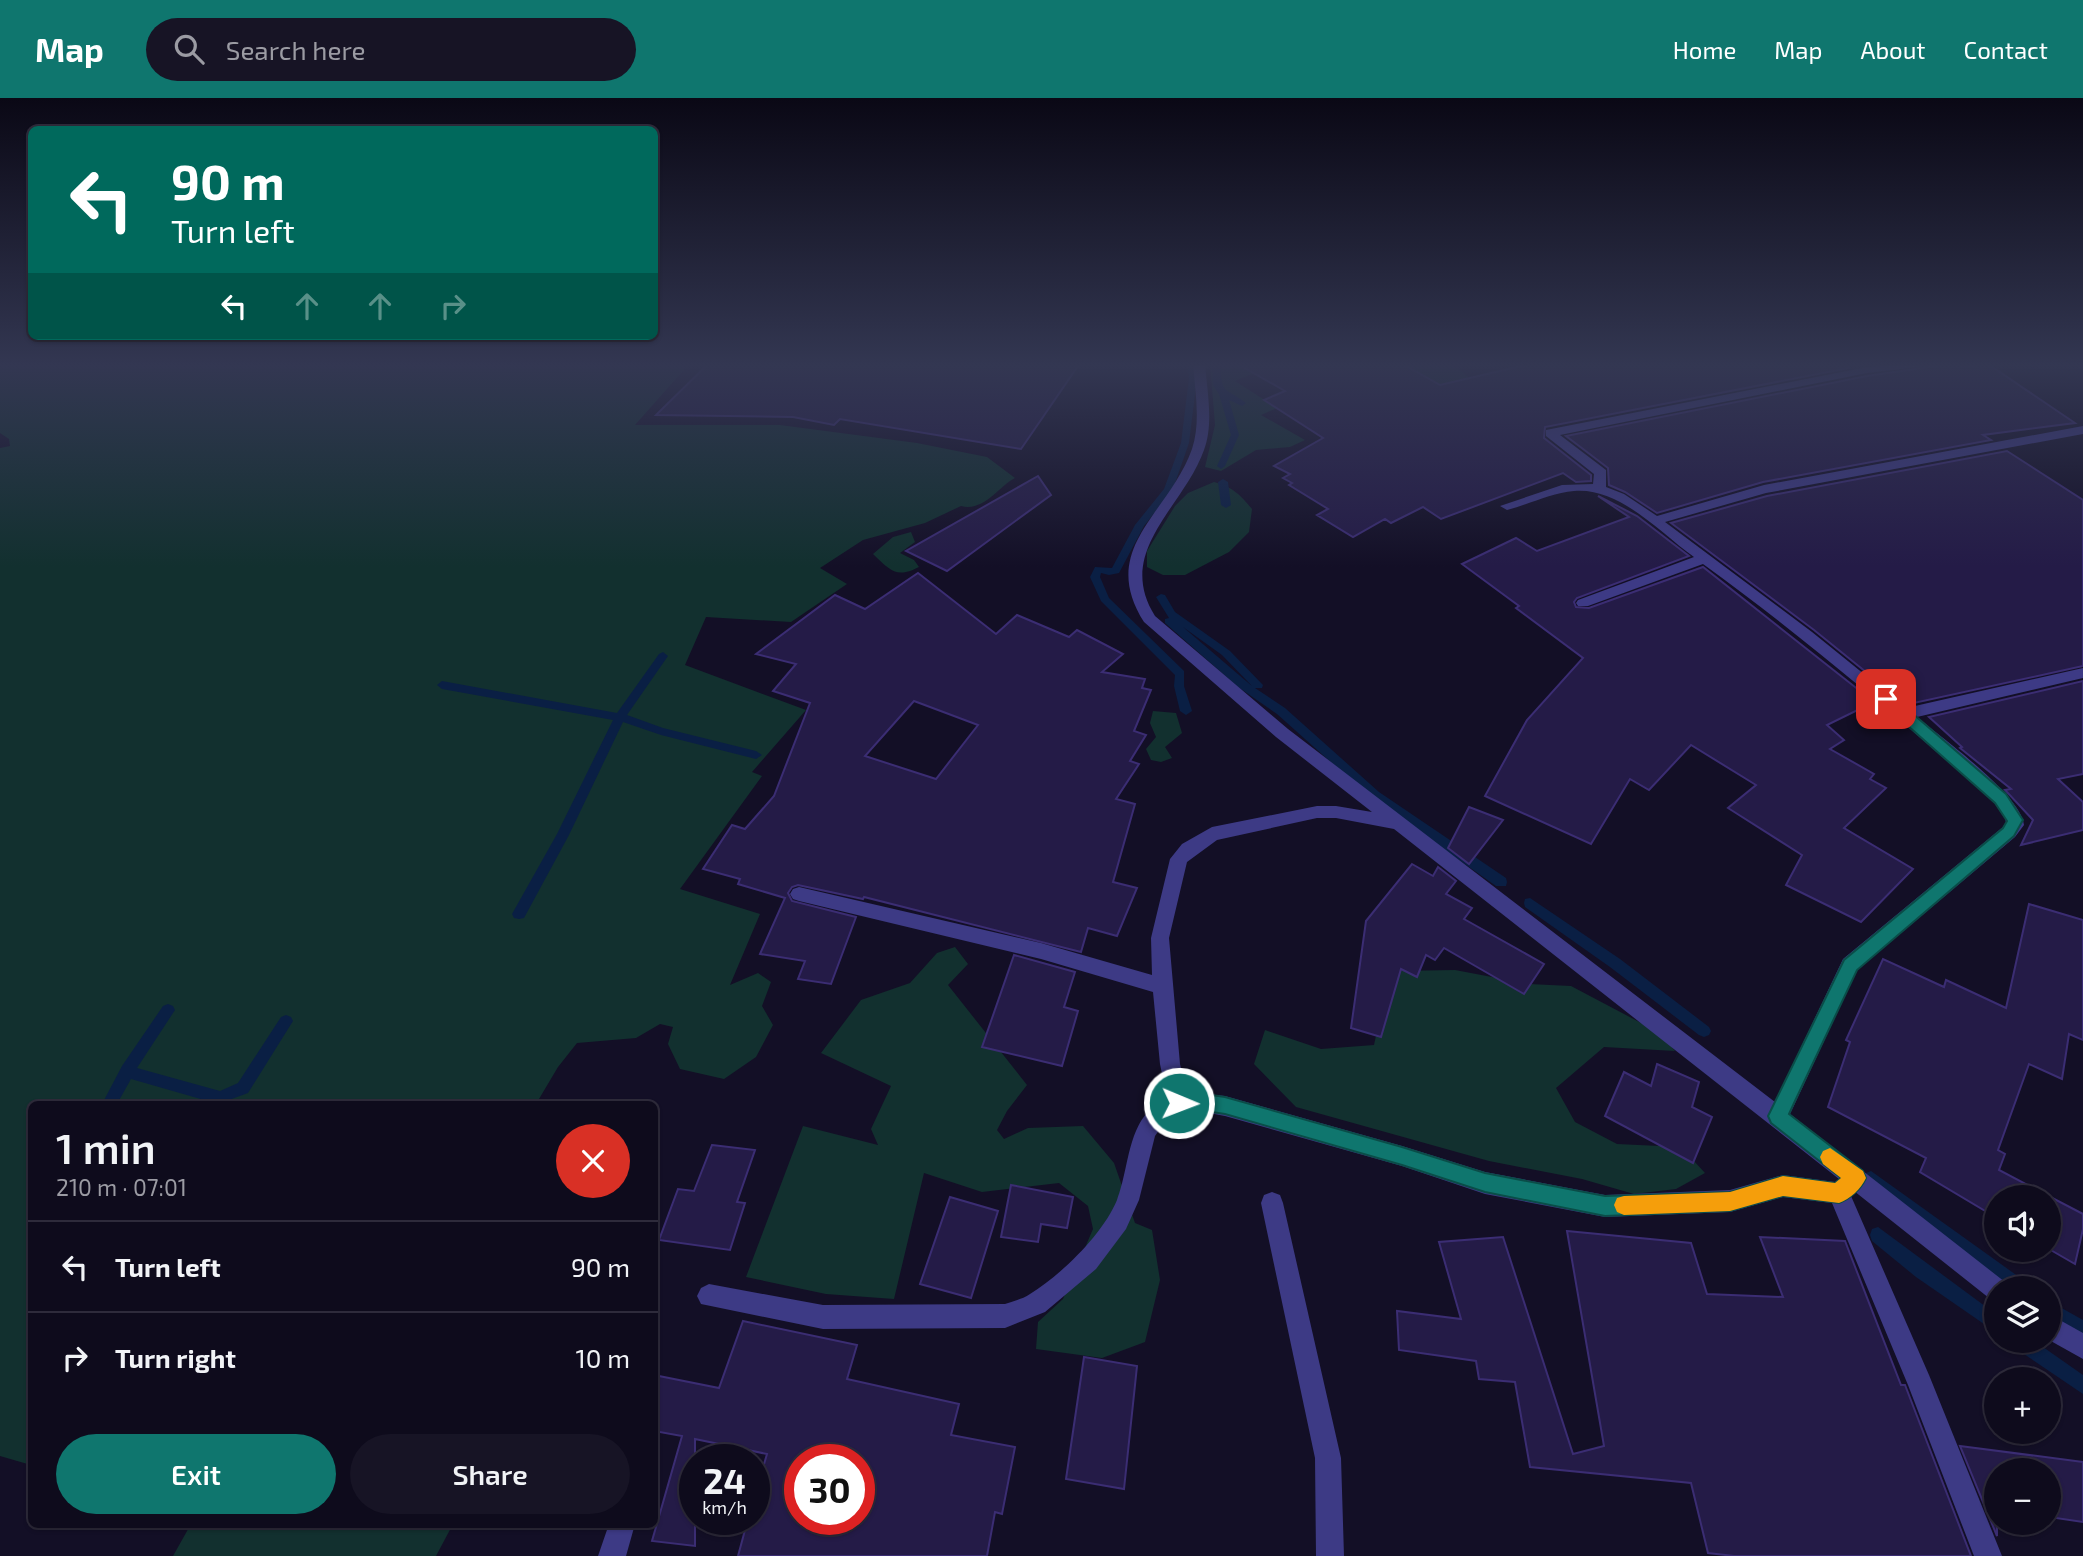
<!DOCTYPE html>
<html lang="en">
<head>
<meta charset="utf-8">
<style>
  body { margin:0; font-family:"Exo 2",sans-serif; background:#171425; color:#f1f3f6; height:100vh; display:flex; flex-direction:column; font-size:26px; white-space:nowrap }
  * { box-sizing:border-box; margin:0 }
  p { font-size:23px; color:#9b9ba3 }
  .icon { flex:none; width:38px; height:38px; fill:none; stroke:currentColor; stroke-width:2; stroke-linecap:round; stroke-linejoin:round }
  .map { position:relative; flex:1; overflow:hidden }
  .side { position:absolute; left:28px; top:1003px; width:630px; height:427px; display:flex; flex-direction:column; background:#0e0b1c; border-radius:10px; box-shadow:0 2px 5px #0004,0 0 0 2px #2e2b3b }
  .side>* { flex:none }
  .guide { position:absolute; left:28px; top:28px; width:630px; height:214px; border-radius:10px; box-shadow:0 2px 5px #0004,0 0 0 2px #2e2b3b; background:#00695c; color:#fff; overflow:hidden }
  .buttons { position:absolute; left:1984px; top:1087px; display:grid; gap:14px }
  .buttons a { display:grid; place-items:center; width:77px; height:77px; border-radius:50%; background:#0e0b1c; box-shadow:0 2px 5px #0004,0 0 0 2px #2e2b3b; font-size:35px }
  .speed { position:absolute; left:679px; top:1346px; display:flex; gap:14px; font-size:35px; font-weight:700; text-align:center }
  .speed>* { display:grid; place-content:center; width:91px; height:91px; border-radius:50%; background:#0e0b1c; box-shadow:0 2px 5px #0004,0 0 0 2px #2e2b3b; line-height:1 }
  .speed small { font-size:18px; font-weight:400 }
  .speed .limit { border:10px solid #d22; background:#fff; color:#111 }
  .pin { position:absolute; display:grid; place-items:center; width:60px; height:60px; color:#fff; margin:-30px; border-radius:14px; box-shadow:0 4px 10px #0006 }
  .me { position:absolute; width:77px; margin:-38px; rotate:91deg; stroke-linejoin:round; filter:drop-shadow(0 0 5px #0008) }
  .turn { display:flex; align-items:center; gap:24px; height:147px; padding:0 28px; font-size:32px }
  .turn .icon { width:91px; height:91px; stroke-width:2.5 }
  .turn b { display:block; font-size:49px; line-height:60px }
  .lanes { display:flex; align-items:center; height:66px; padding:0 28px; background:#0003; justify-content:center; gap:35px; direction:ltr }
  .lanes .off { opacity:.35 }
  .round { display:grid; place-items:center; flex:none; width:74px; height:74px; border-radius:37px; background:#171425 }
  .head { display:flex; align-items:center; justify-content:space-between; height:119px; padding:0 28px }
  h1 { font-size:42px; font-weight:600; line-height:52px }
  .button { display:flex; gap:14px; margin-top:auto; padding:14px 28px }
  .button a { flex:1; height:80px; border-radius:42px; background:#0f766e; color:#fff; font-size:28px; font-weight:600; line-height:80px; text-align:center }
  .button a+a { background:#171425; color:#f1f3f6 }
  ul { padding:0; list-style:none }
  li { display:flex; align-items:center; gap:21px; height:91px; padding:0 28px; border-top:2px solid #2e2b3b }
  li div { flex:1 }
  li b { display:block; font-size:26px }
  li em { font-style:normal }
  header { display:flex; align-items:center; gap:42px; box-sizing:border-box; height:98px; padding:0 35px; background:#0f766e; color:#fff }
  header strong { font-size:33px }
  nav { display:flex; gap:38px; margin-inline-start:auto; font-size:24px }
  .search { width:490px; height:63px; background:#171425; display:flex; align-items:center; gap:18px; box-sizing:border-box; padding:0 24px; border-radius:38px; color:#9b9ba3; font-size:26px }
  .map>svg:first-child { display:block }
  .green { fill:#12302f }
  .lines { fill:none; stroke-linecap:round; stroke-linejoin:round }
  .stream { fill:#0a1f44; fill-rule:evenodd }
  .building { fill:#241b47; stroke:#3b2d73; stroke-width:2; fill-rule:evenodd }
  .minor { fill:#3d3a85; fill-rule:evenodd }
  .route { fill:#0f766e; stroke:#0a4d48; stroke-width:2 }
  .slow { fill:#f59e0b }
</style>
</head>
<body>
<header>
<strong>Map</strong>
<div class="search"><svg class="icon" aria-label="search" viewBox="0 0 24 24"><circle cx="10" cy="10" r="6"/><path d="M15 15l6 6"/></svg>Search here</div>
<nav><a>Home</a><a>Map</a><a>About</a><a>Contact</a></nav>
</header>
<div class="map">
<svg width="2083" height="1458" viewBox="0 0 2083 1458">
  <rect width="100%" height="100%" fill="#130f26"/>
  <g class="green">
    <path d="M0 265H690L635 327H780L917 345 987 359 1015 380C999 388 984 414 961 408L925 425 863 442 820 470 847 486 791 524 706 519 685 567 806 612 752 674 762 678 680 791 760 816 730 887 758 875 771 884 762 908 773 927 756 959 724 981 680 971 668 946 673 929 660 926 636 940 577 945 558 969 536 1006H32L31 1367 0 1358V350L10 348 9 341 0 335Z"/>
    <polygon points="1210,265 1261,265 1266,270 1235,283 1277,310 1261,317 1305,342 1290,349 1256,352 1221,373 1205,369 1215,327"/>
    <path d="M1411 265 1452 266 1478 287C1446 291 1430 287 1404 267Z"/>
    <path d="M1214 384C1233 389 1240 397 1252 411L1249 434 1229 454 1185 477H1163L1147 469V453L1175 408 1188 395Z"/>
    <path d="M911 434 915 444 900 455 914 462 919 469C896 481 890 472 873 456L893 439Z"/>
    <polygon points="1153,613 1176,615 1182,635 1165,649 1172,660 1161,664 1151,662 1146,651 1156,639 1150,625"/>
    <polygon points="955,849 968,866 948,887 1027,987 1007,1013 997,1032 1004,1041 1028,1030 1083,1028 1114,1065 1135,1125 1152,1132 1160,1182 1145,1244 1102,1260 1036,1251 1038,1224 1063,1201 1093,1131 1088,1108 1059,1085 982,1094 924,1075 894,1201 826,1196 746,1179 803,1028 878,1047 871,1031 891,988 821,955 861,902 910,885 937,855"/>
    <polygon points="1455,872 1529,886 1571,888 1660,935 1675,953 1604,949 1556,990 1575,1024 1617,1046 1681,1049 1705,1075 1676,1091 1634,1096 1582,1081 1489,1063 1296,1009 1254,966 1265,932 1321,951 1374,947 1380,919 1398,873"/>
    <polygon points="191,1426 453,1426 436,1458 173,1458"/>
  </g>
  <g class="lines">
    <g class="stream">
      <polygon points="1187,265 1195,265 1197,280 1189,345 1173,391 1144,428 1119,475 1109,477 1101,475 1100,479 1109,500 1184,573 1184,588 1192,613 1186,617 1180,613 1174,588 1175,577 1101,503 1090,479 1095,469 1112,470 1135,427 1164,391 1181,345 1189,280"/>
      <path d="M1212 265H1220C1222 298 1223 288 1246 305L1242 308 1229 302 1239 337 1225 368 1221 371 1217 368 1231 337 1219 296 1213 287Z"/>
      <polygon points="1223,381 1228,384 1231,407 1226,410 1221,407 1218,384"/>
      <path d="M1161 496 1165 497 1175 514 1230 553 1263 587 1262 590H1255L1285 610 1379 694 1506 780 1507 784 1506 788H1496L1371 700 1277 616 1238 589 1165 525V521L1169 520 1156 499ZM1183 529 1222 557 1252 588 1246 583Z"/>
      <polygon points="663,554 668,558 627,617 663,630 756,653 762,657 756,661 661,637 623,624 569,737 524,820 519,821 514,820 512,816 557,736 613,622 442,591 437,587 442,583 617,615 659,556"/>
      <polygon points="1530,800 1620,861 1709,929 1711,933 1709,937 1704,939 1699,937 1610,869 1525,809 1524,805 1525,801"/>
      <polygon points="168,906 173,908 175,912 137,970 220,993 238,985 281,919 286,917 291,919 293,923 248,995 218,1006 131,981 117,1006 102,1006 122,968 163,908"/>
      <polygon points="1871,1073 2026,1184 2028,1190 2006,1190 1866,1085 1863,1080 1866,1075"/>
      <polygon points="1878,1129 1997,1217 1997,1235 1916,1179 1872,1143 1870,1137 1872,1131"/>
      <polygon points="2049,1203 2083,1222 2083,1240 2049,1221"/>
      <polygon points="2010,1242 2033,1242 2083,1277 2083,1296 2012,1248"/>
    </g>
  </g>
  <g class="building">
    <polygon points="709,265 1080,265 1021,351 840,321 834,327 793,319 656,317"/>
    <polygon points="1236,265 1401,265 1440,287 1534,265 1843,265 1849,270 1545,329 1544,340 1591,377 1591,383 1576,384 1563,375 1441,421 1423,409 1391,425 1385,421 1353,439 1317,417 1328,411 1289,387 1292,385 1283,380 1290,376 1274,368 1323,340 1264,302 1285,293"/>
    <polygon points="1956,265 1963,269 1988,266 2075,325 1983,337 1991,342 1763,384 1657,415 1625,394 1609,387 1608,370 1566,338 1867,278"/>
    <polygon points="2007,353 2083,402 2083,568 1914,605 1899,592 1892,595 1814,532 1671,425 1767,398"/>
    <polygon points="1038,378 1051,397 947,473 906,453"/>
    <polygon points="1598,398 1637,418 1689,458 1577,500 1574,504 1576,509 1589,510 1703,469 1874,604 1827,627 1844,642 1830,651 1874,676 1870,681 1886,690 1844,730 1913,771 1861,824 1786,787 1802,757 1728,710 1756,687 1691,647 1649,692 1630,681 1591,746 1485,698 1527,622 1583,560 1516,510 1519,508 1462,466 1516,440 1537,453 1629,419"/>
    <path d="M918 475 996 536 1017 517 1069 539 1077 532 1123 556 1102 574 1145 581 1142 590 1151 592 1134 633 1146 637 1130 663 1139 666 1116 701 1135 706 1113 784 1137 790 1117 838 1088 830 1081 854 864 799 863 801 798 787 792 789 788 795 792 803 856 819 831 886 798 881 805 863 760 856 785 800 738 786 740 781 703 771 732 727 745 731 774 698 810 605 773 593 796 566 756 556 835 497 865 511ZM914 603 978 627 936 681 865 658Z"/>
    <polygon points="2083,583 2083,676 2058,681 2083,704 2083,732 2021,747 2033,722 2005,692 2011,691 1960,650 1962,649 1929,619"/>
    <polygon points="1469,709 1503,722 1469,766 1448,750"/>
    <polygon points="1412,766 1433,778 1438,769 1456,783 1446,796 1472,810 1464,821 1544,866 1524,896 1444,850 1435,862 1426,857 1417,879 1401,871 1381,939 1351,930 1366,823"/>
    <polygon points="2029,806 2083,822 2083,942 2069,936 2062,981 2029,966 1998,1052 2005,1056 1999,1072 2083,1116 2083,1131 2075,1166 2049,1151 2049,1099 1997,1099 1997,1120 1920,1074 1926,1060 1828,1009 1850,944 1846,942 1883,861 1944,889 1946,882 2006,910"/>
    <polygon points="1014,857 1075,874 1064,909 1078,913 1062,968 982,949"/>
    <polygon points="1657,966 1699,984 1692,1009 1712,1019 1693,1065 1605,1018 1624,974 1651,988"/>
    <polygon points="712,1047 755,1052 737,1104 745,1105 730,1152 659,1142 678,1091 694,1093"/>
    <polygon points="1011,1087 1073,1099 1067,1130 1041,1126 1038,1144 1001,1139"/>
    <polygon points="950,1099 998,1113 971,1200 920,1186"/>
    <polygon points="1567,1133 1691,1145 1707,1196 1783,1199 1760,1139 1845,1143 1901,1287 1905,1287 1971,1458 1734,1458 1708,1455 1691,1385 1530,1369 1515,1284 1479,1281 1476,1263 1399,1252 1397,1213 1461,1221 1439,1144 1503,1139 1573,1356 1604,1348"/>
    <path d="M743 1223 857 1247 847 1281 959 1306 951 1337 1015 1349 1002 1416 995 1414 987 1458H738L748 1421H754V1400L767 1356 695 1341V1448L652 1443 682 1338 654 1333V1277L719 1290ZM800 1362H859V1421H800Z"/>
    <polygon points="1084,1259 1137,1268 1124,1391 1066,1381"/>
    <polygon points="1960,1348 2083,1364 2083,1424 2049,1419 2049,1372 1997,1372 1997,1438"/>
  </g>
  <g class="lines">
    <g class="minor">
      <path d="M1193 265H1205C1207 293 1214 325 1204 352 1184 409 1114 453 1155 518L1288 631 1775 1004 1843 861 2003 729 2006 725 2005 719 1995 705C1901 622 1805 540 1703 466L1588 508H1578L1576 505 1578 502 1694 459C1660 435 1620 389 1574 393 1551 395 1530 406 1507 412L1500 408 1562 387 1593 386 1594 376 1546 338V332L1867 269 1931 265 1926 268 1867 275 1560 337 1606 372V389L1624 396 1657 418 1764 387 2083 328V336L1766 395 1665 424 1812 534 1906 610 2083 570V580L1917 619C1942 640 2021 697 2024 727L2015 739 1857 872 1790 1016 2005 1184 2008 1190H1997V1204L1989 1200 1854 1093 1851 1098 1929 1277 2002 1458H1974L1908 1287 1832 1105 1783 1099 1730 1114 1605 1119 1485 1096 1402 1068 1225 1018 1192 1012 1177 1016 1162 1028 1155 1038 1139 1102 1126 1131 1096 1171 1045 1214 1005 1230 823 1231 701 1206 697 1198 701 1190 709 1186 823 1207 1005 1206C1013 1203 1023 1201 1030 1196 1061 1177 1103 1136 1117 1102 1131 1066 1126 1019 1167 1000L1160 966 1153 894 1041 861 799 803 793 801 790 796 793 791 799 789 1041 845 1152 877 1151 840 1170 761 1182 746 1212 729 1317 708H1336L1372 714 1276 639 1144 524C1097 450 1169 416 1192 351 1201 324 1195 293 1193 265ZM1317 720H1336L1394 731 1839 1081 1835 1084 1783 1077 1730 1092 1605 1097 1485 1074 1402 1048 1225 998 1187 994 1180 966 1169 840 1187 764 1217 742Z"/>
      <polygon points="1272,1094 1280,1097 1283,1105 1341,1360 1344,1458 1316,1458 1315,1360 1261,1105 1264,1097"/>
      <polygon points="2049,1216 2083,1235 2083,1261 2049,1242"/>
      <polygon points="609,1426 635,1426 626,1458 598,1458"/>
    </g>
  </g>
  <linearGradient id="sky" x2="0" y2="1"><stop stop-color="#0a0815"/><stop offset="0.57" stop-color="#333752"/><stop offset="1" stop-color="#333752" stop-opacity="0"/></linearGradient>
  <rect width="2083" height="469" fill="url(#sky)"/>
  <path class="route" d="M1886 596 1891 597 2006 696 2023 722 2014 738 1857 872 1795 1003 1789 1016 1863 1073 1866 1080C1861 1091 1850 1101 1839 1105L1783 1098 1730 1113 1605 1118 1485 1094 1402 1067 1225 1016 1192 1011 1179 1014 1172 1011 1170 1005 1172 999 1192 994 1225 999 1402 1049 1485 1075 1605 1098 1730 1094 1783 1078 1835 1085 1841 1080 1771 1025 1768 1018 1771 1012 1844 862 2003 730 2007 723 1995 705 1881 604 1878 601 1881 597Z"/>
  <path class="slow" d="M1830 1050 1863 1073 1866 1080C1861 1091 1850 1101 1839 1105L1783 1098 1730 1113 1624 1117 1617 1114 1614 1107 1617 1100 1624 1098 1730 1094 1783 1078 1835 1085 1841 1080 1823 1066 1820 1059 1823 1053Z"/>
</svg>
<div class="buttons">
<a><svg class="icon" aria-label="sound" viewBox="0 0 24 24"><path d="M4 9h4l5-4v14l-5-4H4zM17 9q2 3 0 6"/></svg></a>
<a><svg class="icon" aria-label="layers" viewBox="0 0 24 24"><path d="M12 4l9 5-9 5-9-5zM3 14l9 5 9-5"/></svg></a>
<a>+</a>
<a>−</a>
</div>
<div class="speed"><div>24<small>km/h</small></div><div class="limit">30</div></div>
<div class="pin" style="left:1886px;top:601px;background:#d93025"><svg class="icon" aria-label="arrive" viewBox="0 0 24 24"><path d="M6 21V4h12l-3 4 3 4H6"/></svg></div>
<svg class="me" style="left:1179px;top:1005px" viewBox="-20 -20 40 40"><circle r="17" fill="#0f766e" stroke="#fff" stroke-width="3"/><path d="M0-11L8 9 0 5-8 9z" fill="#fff"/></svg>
<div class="guide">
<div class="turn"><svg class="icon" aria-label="left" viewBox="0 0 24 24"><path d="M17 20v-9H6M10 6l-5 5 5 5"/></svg><div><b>90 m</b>Turn left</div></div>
<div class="lanes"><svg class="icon" aria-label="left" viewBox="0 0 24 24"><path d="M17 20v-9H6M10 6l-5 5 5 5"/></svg><svg class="icon off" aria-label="ahead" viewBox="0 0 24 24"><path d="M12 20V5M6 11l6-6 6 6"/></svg><svg class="icon off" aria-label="ahead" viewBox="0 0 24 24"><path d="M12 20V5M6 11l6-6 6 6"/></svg><svg class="icon off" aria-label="right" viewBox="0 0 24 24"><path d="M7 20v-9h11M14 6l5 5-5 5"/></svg></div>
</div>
<section class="side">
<div class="head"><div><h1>1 min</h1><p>210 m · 07:01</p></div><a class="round" style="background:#d93025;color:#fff"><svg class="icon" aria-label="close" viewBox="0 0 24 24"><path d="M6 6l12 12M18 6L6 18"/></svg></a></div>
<ul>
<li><svg class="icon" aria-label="left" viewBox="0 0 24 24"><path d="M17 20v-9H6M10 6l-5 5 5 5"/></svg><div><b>Turn left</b></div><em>90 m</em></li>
<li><svg class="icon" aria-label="right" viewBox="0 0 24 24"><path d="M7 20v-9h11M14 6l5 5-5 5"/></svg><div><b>Turn right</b></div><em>10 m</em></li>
</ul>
<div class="button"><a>Exit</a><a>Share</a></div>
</section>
</div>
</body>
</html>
